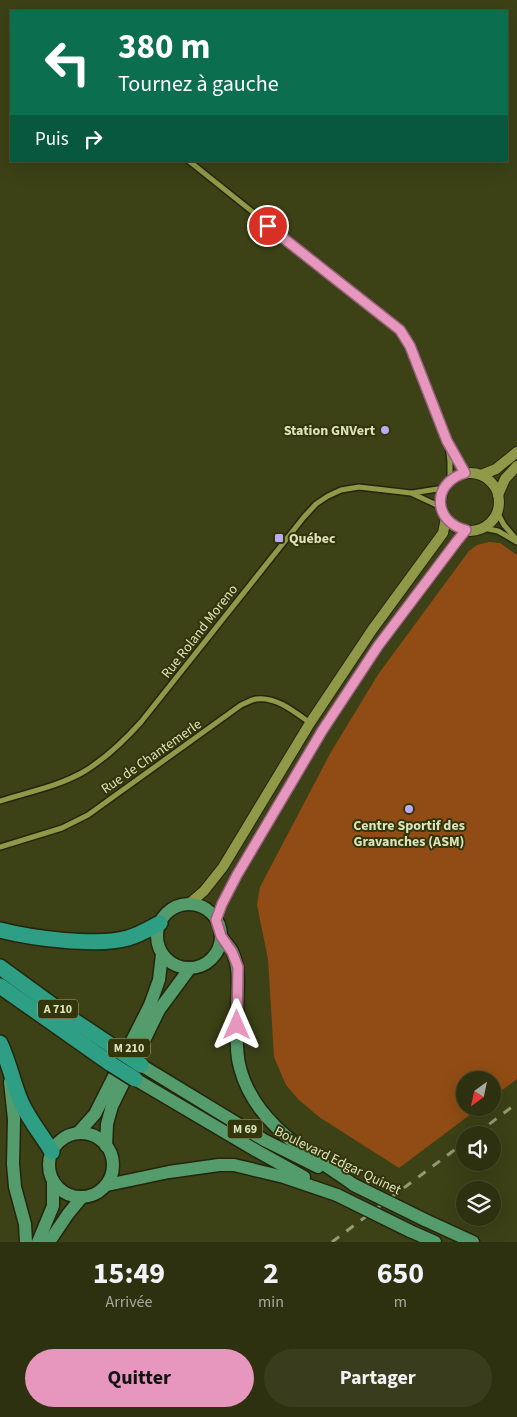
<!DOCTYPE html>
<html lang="fr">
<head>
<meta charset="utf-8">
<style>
  body { margin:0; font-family:"Source Sans 3",sans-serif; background:#393d1e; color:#f1f3f6; height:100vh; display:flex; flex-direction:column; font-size:19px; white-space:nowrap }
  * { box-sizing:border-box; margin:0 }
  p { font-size:16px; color:#a7a99f }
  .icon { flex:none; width:28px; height:28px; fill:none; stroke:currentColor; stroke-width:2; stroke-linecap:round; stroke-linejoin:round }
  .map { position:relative; height:1242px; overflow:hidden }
  .side { display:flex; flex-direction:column; background:#2d3110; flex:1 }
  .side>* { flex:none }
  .top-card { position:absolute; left:10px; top:10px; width:498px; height:152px; border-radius:0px; box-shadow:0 5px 20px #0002,0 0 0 1px #484c30; background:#0b6e4f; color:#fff; overflow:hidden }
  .needle { width:32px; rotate:213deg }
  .fabs { position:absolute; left:456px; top:1071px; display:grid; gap:10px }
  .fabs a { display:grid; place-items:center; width:45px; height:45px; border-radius:50%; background:#2d3110; box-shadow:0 5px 20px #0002,0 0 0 1px #484c30; font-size:25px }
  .pin { position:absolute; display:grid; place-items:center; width:42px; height:42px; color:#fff; margin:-21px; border:2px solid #fff; border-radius:50%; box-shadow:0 1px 5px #0007 }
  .me { position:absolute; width:55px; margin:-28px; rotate:0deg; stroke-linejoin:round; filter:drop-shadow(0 0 4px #0008) }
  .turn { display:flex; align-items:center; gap:18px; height:105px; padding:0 25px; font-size:22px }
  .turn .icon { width:65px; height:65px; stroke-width:2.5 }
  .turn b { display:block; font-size:35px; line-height:42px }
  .then { display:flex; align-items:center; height:48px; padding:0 25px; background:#0003; gap:10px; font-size:19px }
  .eta { display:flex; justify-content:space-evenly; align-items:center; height:85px; text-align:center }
  .eta b { font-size:30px; font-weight:700; line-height:35px }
  .primary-button { display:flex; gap:10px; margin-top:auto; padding:10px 25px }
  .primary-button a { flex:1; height:58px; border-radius:30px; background:#e797bd; color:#111; font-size:20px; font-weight:700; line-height:58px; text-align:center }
  .primary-button a+a { background:#393d1e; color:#f1f3f6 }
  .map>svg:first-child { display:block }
  .garden { fill:#904c14 }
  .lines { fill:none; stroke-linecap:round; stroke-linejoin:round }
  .street-casing { stroke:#23260c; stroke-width:8 }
  .secondary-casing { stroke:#23260c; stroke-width:12 }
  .primary-casing { stroke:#23260c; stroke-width:15 }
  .highway-casing { stroke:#23260c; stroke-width:18 }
  .street { stroke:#909948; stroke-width:5 }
  .secondary { stroke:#909948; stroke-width:10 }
  .primary { stroke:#559c6d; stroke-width:12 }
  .highway { stroke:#2e9e85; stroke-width:15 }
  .rail { stroke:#949a71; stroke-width:3; stroke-dasharray:9 9; stroke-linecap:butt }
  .primary-bridge-casing { stroke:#23260c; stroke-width:15; stroke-linecap:butt }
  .highway-bridge-casing { stroke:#23260c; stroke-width:18; stroke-linecap:butt }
  .primary-bridge { stroke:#559c6d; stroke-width:12 }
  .highway-bridge { stroke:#2e9e85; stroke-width:15 }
  .route-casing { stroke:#96627b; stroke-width:12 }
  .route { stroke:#e797bd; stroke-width:9 }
  .poi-dot { fill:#bcaaf6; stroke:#32360a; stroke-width:2 }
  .labels { text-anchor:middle; stroke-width:4; stroke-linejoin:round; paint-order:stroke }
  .shield { fill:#32360a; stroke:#aaaf87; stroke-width:1 }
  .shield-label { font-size:12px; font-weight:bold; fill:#dde3bc }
  .poi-label { font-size:14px; font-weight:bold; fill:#dde3bc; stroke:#32360a; text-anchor:end }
  .street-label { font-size:14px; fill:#dde3bc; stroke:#32360a }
</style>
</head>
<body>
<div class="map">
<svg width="517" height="1242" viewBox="0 0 517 1242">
  <rect width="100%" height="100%" fill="#3c4116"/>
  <polygon class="garden" points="489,542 500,543 517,555 517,1079 493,1097 492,1080 465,1080 465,1108 479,1108 399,1168 319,1117 298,1099 286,1085 274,1057 268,959 257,905 260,887 271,866 331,752 379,673 469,551 477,545"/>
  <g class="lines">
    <defs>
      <g id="street">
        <polyline points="189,161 400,330 410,346 447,441 465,473"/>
        <polyline points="448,444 450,462 450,480"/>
        <polyline points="412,493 444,488"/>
        <polyline points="497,512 504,525 517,540"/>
        <polyline points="483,528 498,531 517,542"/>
        <path d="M0 801C28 792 60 786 85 771 106 758 124 741 141 722L304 517 316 504 328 496 341 490 359 487 411 493 441 507"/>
        <path d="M0 847 62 828 88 815 241 705C246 703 251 700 256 699 276 696 295 712 310 723"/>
      </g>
      <g id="secondary">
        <circle cx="470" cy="502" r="29"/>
        <polyline points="481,475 496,469 517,452"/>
        <polyline points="498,495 505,479 517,466"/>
        <polyline points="189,904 204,891 223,867 310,723 372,630 443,533 446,518"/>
        <polyline points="216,920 222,904 237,875 322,731 378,646 457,541 467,530"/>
      </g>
      <g id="primary">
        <circle cx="189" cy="936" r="32"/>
        <path d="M221 936C224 941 229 946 232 951 241 969 237 992 237 1011 237 1030 235 1050 240 1068 255 1125 309 1153 354 1185"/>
        <polyline points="141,1065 264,1140 318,1167"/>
        <polyline points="135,1079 257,1151 304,1177"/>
        <polyline points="10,1082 14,1119 13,1164 15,1187 25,1224 26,1242"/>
        <polyline points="78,1133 95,1114 150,1005 159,980 162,954"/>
        <circle cx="81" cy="1165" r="32"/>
        <polyline points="106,1146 107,1124 112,1106 159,1010 190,968"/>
        <polyline points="107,1185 169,1172 219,1165 234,1165 284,1177 337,1195"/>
        <polyline points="425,1220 473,1242"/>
        <polyline points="410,1231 435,1242"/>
        <polyline points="38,1242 53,1206 53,1181"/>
        <polyline points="49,1242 68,1214 82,1197"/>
      </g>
      <g id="highway">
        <path d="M0 930C31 938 97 947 128 938 139 935 149 929 160 923"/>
        <polyline points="0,967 70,1018 118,1050"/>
        <polyline points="0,986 111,1064"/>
        <path d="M0 1043C9 1062 13 1083 21 1102 29 1120 42 1135 52 1152"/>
      </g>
    </defs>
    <use href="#street" class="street-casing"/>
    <use href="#secondary" class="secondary-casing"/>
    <use href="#primary" class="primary-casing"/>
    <use href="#highway" class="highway-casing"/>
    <use href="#street" class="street"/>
    <use href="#secondary" class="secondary"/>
    <use href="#primary" class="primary"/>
    <use href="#highway" class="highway"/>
    <g class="rail">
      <polyline points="475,1135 517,1103"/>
      <polyline points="332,1242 465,1142"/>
    </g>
    <defs>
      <g id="primary-bridge">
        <polyline points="354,1185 425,1220"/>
        <polyline points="337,1195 410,1231"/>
      </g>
      <g id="highway-bridge">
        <polyline points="118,1050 141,1065"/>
        <polyline points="111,1064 135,1079"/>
      </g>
    </defs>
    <use href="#primary-bridge" class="primary-bridge-casing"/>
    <use href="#highway-bridge" class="highway-bridge-casing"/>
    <use href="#primary-bridge" class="primary-bridge"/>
    <use href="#highway-bridge" class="highway-bridge"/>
  </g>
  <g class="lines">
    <defs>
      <path id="route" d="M237 1025 238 967 232 952 221 936 216 920 222 904 237 875 322 731 378 646 457 541 466 530C433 522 431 483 465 473L447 441 410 346 400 330 268 226"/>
    </defs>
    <use href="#route" class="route-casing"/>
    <use href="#route" class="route"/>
  </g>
  <g class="poi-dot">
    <circle cx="385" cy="430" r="5"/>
    <rect x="274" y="533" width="10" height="10" rx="2.5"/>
    <circle cx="409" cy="809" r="5"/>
  </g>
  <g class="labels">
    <g class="shield">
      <rect x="38" y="999.5" width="40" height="19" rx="4"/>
      <rect x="108" y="1038.5" width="42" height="19" rx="4"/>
      <rect x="227.5" y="1119.5" width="35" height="19" rx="4"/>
    </g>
    <g class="shield-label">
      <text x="58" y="1013">A 710</text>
      <text x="129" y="1052">M 210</text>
      <text x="245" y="1133">M 69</text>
    </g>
    <g class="poi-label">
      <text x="375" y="435">Station GNVert</text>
      <text x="289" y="543" text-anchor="start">Québec</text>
      <text x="409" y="830" text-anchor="middle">Centre Sportif des<tspan x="409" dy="16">Gravanches (ASM)</tspan></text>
    </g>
    <g class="street-label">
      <text transform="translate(199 631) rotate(-52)" y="5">Rue Roland Moreno</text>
      <text transform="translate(151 756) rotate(-35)" y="5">Rue de Chantemerle</text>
      <text transform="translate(338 1160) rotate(26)" y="5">Boulevard Edgar Quinet</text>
    </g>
  </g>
</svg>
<div class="fabs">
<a><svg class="needle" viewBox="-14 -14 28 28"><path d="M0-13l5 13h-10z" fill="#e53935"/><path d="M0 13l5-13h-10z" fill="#a7a99f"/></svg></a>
<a><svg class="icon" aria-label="sound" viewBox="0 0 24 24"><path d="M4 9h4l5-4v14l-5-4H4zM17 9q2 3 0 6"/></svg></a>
<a><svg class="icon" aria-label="layers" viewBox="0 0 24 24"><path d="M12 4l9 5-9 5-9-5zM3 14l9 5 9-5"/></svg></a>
</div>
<div class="pin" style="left:268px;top:226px;background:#d93025"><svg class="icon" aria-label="arrive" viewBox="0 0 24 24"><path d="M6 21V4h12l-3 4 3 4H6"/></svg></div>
<svg class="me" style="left:237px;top:1025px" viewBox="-20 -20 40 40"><path d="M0-17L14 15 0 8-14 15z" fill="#e797bd" stroke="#fff" stroke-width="4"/></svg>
<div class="top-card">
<div class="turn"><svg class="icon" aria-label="left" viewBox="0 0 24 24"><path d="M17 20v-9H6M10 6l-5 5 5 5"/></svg><div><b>380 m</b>Tournez à gauche</div></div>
<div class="then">Puis<svg class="icon" aria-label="right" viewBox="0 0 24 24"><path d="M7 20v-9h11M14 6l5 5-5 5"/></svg></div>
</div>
</div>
<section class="side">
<div class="eta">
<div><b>15:49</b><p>Arrivée</p></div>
<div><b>2</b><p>min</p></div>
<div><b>650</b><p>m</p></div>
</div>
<div class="primary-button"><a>Quitter</a><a>Partager</a></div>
</section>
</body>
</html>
